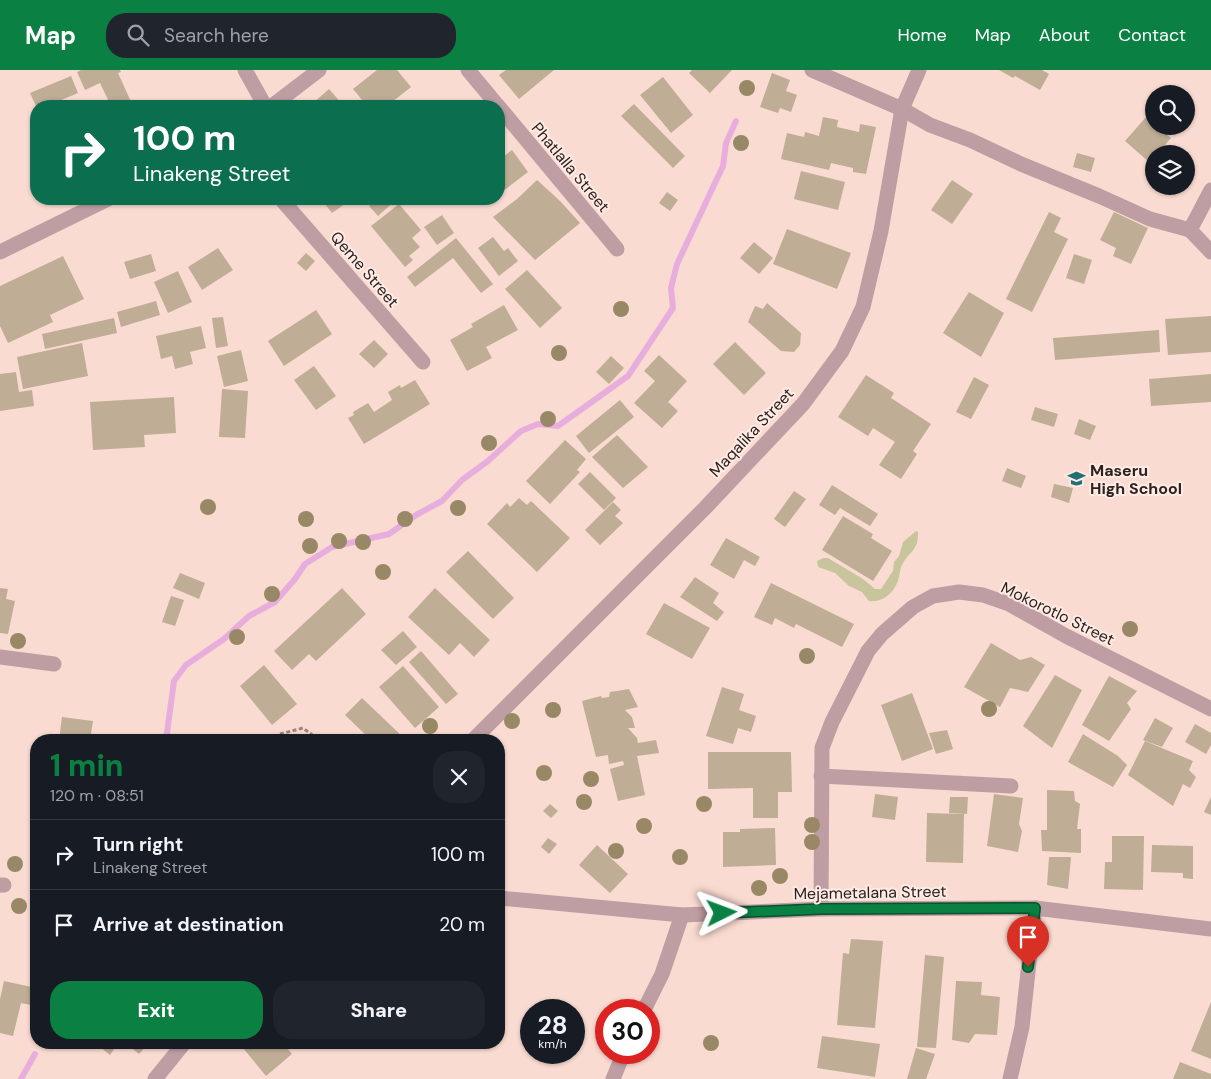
<!DOCTYPE html>
<html lang="en">
<head>
<meta charset="utf-8">
<style>
  body { margin:0; font-family:"DM Sans",sans-serif; background:#20242c; color:#f1f3f6; height:100vh; display:flex; flex-direction:column; font-size:19px; white-space:nowrap }
  * { box-sizing:border-box; margin:0 }
  p { font-size:16px; color:#9ea1a6 }
  .icon { flex:none; width:28px; height:28px; fill:none; stroke:currentColor; stroke-width:2; stroke-linecap:round; stroke-linejoin:round }
  .map { position:relative; flex:1; overflow:hidden }
  .panel { position:absolute; left:30px; top:664px; width:475px; height:315px; display:flex; flex-direction:column; background:#171b24; border-radius:20px; box-shadow:0 1px 4px #0004 }
  .panel>* { flex:none }
  .hud { position:absolute; left:30px; top:30px; width:475px; height:105px; border-radius:20px; box-shadow:0 1px 4px #0004; background:#0b6e4f; color:#fff; overflow:hidden }
  .fabs { position:absolute; left:1145px; top:15px; display:grid; gap:10px }
  .fabs a { display:grid; place-items:center; width:50px; height:50px; border-radius:50%; background:#171b24; box-shadow:0 1px 4px #0004; font-size:25px }
  .speed { position:absolute; left:520px; top:929px; display:flex; gap:10px; font-size:25px; font-weight:700; text-align:center }
  .speed>* { display:grid; place-content:center; width:65px; height:65px; border-radius:50%; background:#171b24; box-shadow:0 1px 4px #0004; line-height:1 }
  .speed small { font-size:12px; font-weight:400 }
  .speed .limit { border:8px solid #d22; background:#fff; color:#111 }
  .pin { position:absolute; display:grid; place-items:center; width:42px; height:42px; color:#fff; margin:-51px -21px; border-radius:50% 50% 50% 0; rotate:-45deg; box-shadow:0 0 5px #0007 }
  .pin .icon { rotate:45deg }
  .me { position:absolute; width:55px; margin:-28px; rotate:87deg; stroke-linejoin:round; filter:drop-shadow(0 0 4px #0008) }
  .turn { display:flex; align-items:center; gap:18px; height:105px; padding:0 20px; font-size:22px }
  .turn .icon { width:65px; height:65px; stroke-width:2.5 }
  .turn b { display:block; font-size:35px; line-height:42px }
  .round { display:grid; place-items:center; flex:none; width:52px; height:52px; border-radius:20px; background:#20242c }
  .overview { display:flex; align-items:center; justify-content:space-between; height:85px; padding:0 20px }
  h1 { font-size:30px; font-weight:800; line-height:38px; color:#0b8043 }
  .action { display:flex; gap:10px; margin-top:auto; padding:10px 20px }
  .action a { flex:1; height:58px; border-radius:20px; background:#0b8043; color:#fff; font-size:20px; font-weight:800; line-height:58px; text-align:center }
  .action a+a { background:#20242c; color:#f1f3f6 }
  ul { padding:0; list-style:none }
  li { display:flex; align-items:center; gap:15px; height:70px; padding:0 20px; border-top:1px solid #363941 }
  li div { flex:1 }
  li b { display:block; font-size:19px }
  li em { font-style:normal }
  header { display:flex; align-items:center; gap:30px; box-sizing:border-box; height:70px; padding:0 25px; background:#0b8043; color:#fff }
  header strong { font-size:24px }
  nav { display:flex; gap:28px; margin-inline-start:auto; font-size:18px }
  .search { width:350px; height:45px; background:#20242c; display:flex; align-items:center; gap:12px; box-sizing:border-box; padding:0 18px; border-radius:20px; color:#9ea1a6; font-size:19px }
  .map>svg:first-child { display:block }
  .green { fill:#c8c59c }
  .lines { fill:none; stroke-linecap:round; stroke-linejoin:round }
  .stream { stroke:#e7aedd; stroke-width:6 }
  .building { fill:#c0ad96 }
  .path { stroke:#9a857d; stroke-width:3; stroke-dasharray:4 2.5; stroke-linecap:butt }
  .minor { stroke:#be9da3; stroke-width:15 }
  .tree { fill:#988865 }
  .route-casing { stroke:#07532c; stroke-width:12 }
  .route { stroke:#0b8043; stroke-width:9 }
  .labels { text-anchor:middle; stroke-width:4; stroke-linejoin:round; paint-order:stroke }
  .street-label { font-size:16px; fill:#2d221e; stroke:#ffebe5 }
  .poi-label { font-size:16px; font-weight:bold; fill:#2d221e; stroke:#ffebe5; text-anchor:start }
</style>
</head>
<body>
<header>
<strong>Map</strong>
<div class="search"><svg class="icon" aria-label="search" viewBox="0 0 24 24"><circle cx="10" cy="10" r="6"/><path d="M15 15l6 6"/></svg>Search here</div>
<nav><a>Home</a><a>Map</a><a>About</a><a>Contact</a></nav>
</header>
<div class="map">
<svg width="1211" height="1009" viewBox="0 0 1211 1009">
  <rect width="100%" height="100%" fill="#fadbd1"/>
  <path class="green" d="M916 461 918 462C919 481 909 481 902 495 900 499 900 502 899 507 896 521 884 533 869 531L862 522 849 516 835 503 818 497 817 491 823 488H828L863 509 875 519H881L893 501 894 492 899 486 903 472Z"/>
  <g class="lines">
    <g class="stream">
      <polyline points="166,670 174,611 186,595 224,569 249,546 275,532 295,509 305,494 332,477 389,464 416,445 442,431 462,410 488,391 521,361 538,354 558,356 628,306 673,238 671,218 677,194 723,96 726,73 736,51"/>
      <polyline points="21,1009 35,984"/>
    </g>
  </g>
  <g class="building">
    <polygon points="81,0 120,0 121,2 118,3 133,36 111,36 100,13 85,20 77,2"/>
    <polygon points="377,0 397,0 411,17 387,36 367,36 353,19"/>
    <polygon points="506,0 554,0 519,29 499,5"/>
    <polygon points="692,0 732,0 710,23 689,3"/>
    <polygon points="999,0 1042,0 1049,4 1040,20 1015,6 1013,8"/>
    <polygon points="772,3 790,10 786,21 797,25 791,42 780,38 778,43 760,37"/>
    <polygon points="71,6 78,23 47,36 36,36 30,23"/>
    <polygon points="663,7 693,45 671,63 640,25"/>
    <polygon points="329,19 344,36 316,36 313,33"/>
    <polygon points="634,34 685,86 673,98 621,46"/>
    <polygon points="823,47 838,50 837,57 859,62 860,54 876,57 866,104 853,102 853,98 831,93 829,100 781,89 787,63 804,67 805,62 819,66"/>
    <polygon points="1146,47 1154,53 1154,56 1157,56 1171,68 1157,84 1154,84 1154,87 1149,92 1125,71"/>
    <polygon points="512,80 528,102 499,124 499,90"/>
    <polygon points="1077,83 1095,88 1091,102 1073,97"/>
    <polygon points="801,101 845,112 838,140 794,129"/>
    <polygon points="537,110 560,131 580,153 535,190 493,147 517,129"/>
    <polygon points="952,110 973,124 952,154 931,140"/>
    <polygon points="667,122 678,130 670,141 659,133"/>
    <polygon points="321,129 352,129 332,143"/>
    <polygon points="378,129 397,129 378,146 369,136"/>
    <polygon points="399,134 421,160 412,168 420,177 409,186 413,190 405,197 371,156"/>
    <polygon points="1049,142 1061,148 1054,162 1068,169 1032,242 1006,229"/>
    <polygon points="1114,142 1148,158 1131,194 1113,186 1116,178 1100,170"/>
    <polygon points="442,145 454,163 437,175 424,157"/>
    <polygon points="787,159 851,183 837,219 773,194"/>
    <polygon points="493,167 504,181 508,178 518,191 499,206 478,178"/>
    <polygon points="456,168 493,214 481,223 453,188 415,217 407,207"/>
    <polygon points="754,172 773,188 759,204 740,188"/>
    <polygon points="218,178 233,200 202,220 188,197"/>
    <polygon points="306,183 315,191 306,201 297,193"/>
    <polygon points="151,184 156,201 130,209 124,192"/>
    <polygon points="1074,184 1092,190 1084,214 1066,208"/>
    <polygon points="63,186 84,229 50,245 53,252 8,273 0,256 0,216"/>
    <polygon points="527,200 562,238 540,258 505,219"/>
    <polygon points="178,201 192,232 168,243 154,212"/>
    <polygon points="969,222 1004,243 981,287 943,263"/>
    <polygon points="156,231 160,245 121,257 117,242"/>
    <polygon points="767,233 801,263 800,275 794,282 781,281 748,252 755,236 763,239"/>
    <polygon points="504,235 518,260 486,277 492,288 467,301 450,270 473,257 471,254"/>
    <polygon points="316,240 332,264 284,296 268,271"/>
    <polygon points="1211,246 1211,282 1168,285 1165,249"/>
    <polygon points="223,247 228,276 216,278 212,248"/>
    <polygon points="114,248 117,263 45,279 42,264"/>
    <polygon points="201,256 206,278 190,282 193,294 175,299 172,286 161,289 156,266"/>
    <polygon points="1159,260 1160,282 1055,290 1053,268"/>
    <polygon points="374,270 388,284 374,298 359,284"/>
    <polygon points="735,272 766,303 744,325 713,294"/>
    <polygon points="82,273 88,306 23,319 17,287"/>
    <polygon points="241,280 248,311 224,317 217,286"/>
    <polygon points="659,285 687,311 668,332 678,341 662,358 634,333 655,311 644,301"/>
    <polygon points="611,286 624,298 609,314 596,302"/>
    <polygon points="314,296 336,326 316,340 294,310"/>
    <polygon points="16,302 19,322 32,320 34,336 0,341 0,304"/>
    <polygon points="1211,304 1211,332 1151,336 1149,309"/>
    <polygon points="866,305 894,323 891,328 931,354 913,381 917,384 901,409 879,395 895,372 873,358 868,366 838,347"/>
    <polygon points="974,307 989,315 971,349 956,342"/>
    <polygon points="415,310 430,334 364,374 348,348 354,345 353,342 368,333 374,342 392,330 388,322 400,315 401,318"/>
    <polygon points="222,319 248,321 245,368 219,367"/>
    <polygon points="174,327 176,363 144,365 145,377 93,380 90,332"/>
    <polygon points="620,330 634,347 589,383 576,366"/>
    <polygon points="1035,337 1058,344 1054,357 1031,350"/>
    <polygon points="1079,349 1096,356 1090,370 1074,364"/>
    <polygon points="617,365 648,397 623,418 592,387"/>
    <polygon points="565,370 586,389 577,400 580,402 550,434 526,411"/>
    <polygon points="1007,398 1026,406 1021,418 1002,411"/>
    <polygon points="590,402 616,428 604,440 578,414"/>
    <polygon points="1054,414 1073,418 1069,433 1051,427"/>
    <polygon points="832,415 878,444 870,456 840,438 835,445 819,435"/>
    <polygon points="794,421 806,429 785,457 774,449"/>
    <polygon points="519,428 527,435 531,431 570,468 537,502 487,454 507,433 510,437"/>
    <polygon points="613,432 621,440 615,446 623,453 600,475 585,460"/>
    <polygon points="843,446 873,464 871,468 892,481 873,511 822,480"/>
    <polygon points="726,468 760,487 755,496 744,490 734,509 710,495"/>
    <polygon points="468,481 514,528 493,549 446,502"/>
    <polygon points="180,503 205,513 199,529 173,518"/>
    <polygon points="695,507 719,523 713,533 724,542 717,551 680,527"/>
    <polygon points="771,513 854,554 842,577 796,554 794,558 775,548 772,555 754,547"/>
    <polygon points="0,518 8,519 6,529 15,531 8,564 0,563"/>
    <polygon points="342,518 366,544 316,591 309,584 292,600 274,581"/>
    <polygon points="435,518 490,570 474,587 460,573 449,585 408,547"/>
    <polygon points="171,526 184,530 175,556 162,552"/>
    <polygon points="664,533 710,558 692,589 646,564"/>
    <polygon points="403,561 417,577 396,595 381,580"/>
    <polygon points="991,573 1020,590 1031,587 1045,595 1028,622 1010,618 1000,637 964,617"/>
    <polygon points="421,581 458,624 446,634 409,592"/>
    <polygon points="264,595 297,634 272,655 240,616"/>
    <polygon points="403,596 439,637 415,658 379,617"/>
    <polygon points="1055,605 1082,620 1052,678 1023,656"/>
    <polygon points="1109,606 1137,621 1127,633 1131,639 1109,671 1082,655"/>
    <polygon points="722,617 744,624 739,640 756,646 751,662 738,658 733,674 706,666"/>
    <polygon points="629,619 638,637 625,640 632,647 635,658 628,658 637,668 638,673 656,670 659,683 637,686 645,725 618,731 610,699 624,695 623,691 609,694 608,685 596,687 582,631 601,626 602,628 609,627 610,622"/>
    <polygon points="912,623 933,679 902,691 881,635"/>
    <polygon points="362,628 406,670 371,670 345,645"/>
    <polygon points="62,647 93,651 90,670 59,670"/>
    <polygon points="1155,648 1173,658 1162,677 1143,670"/>
    <polygon points="1195,654 1211,663 1211,675 1206,684 1185,672"/>
    <polygon points="947,660 953,679 936,684 929,663"/>
    <polygon points="1083,664 1118,686 1127,695 1113,717 1068,692"/>
    <polygon points="1145,671 1193,691 1189,700 1196,707 1190,718 1183,714 1173,736 1128,705"/>
    <polygon points="708,682 791,682 792,722 778,722 778,748 753,748 753,718 708,719"/>
    <polygon points="1047,720 1074,721 1075,731 1080,734 1077,759 1081,759 1081,783 1042,781 1041,760 1047,760"/>
    <polygon points="875,724 898,727 895,750 872,747"/>
    <polygon points="994,724 1023,728 1019,754 1022,761 1018,782 987,776"/>
    <polygon points="950,727 968,727 967,744 949,743"/>
    <polygon points="1211,727 1211,745 1204,742"/>
    <polygon points="550,734 558,741 551,748 543,741"/>
    <polygon points="927,743 964,744 963,793 926,792"/>
    <polygon points="775,758 776,795 723,797 723,762 740,762 740,759"/>
    <polygon points="1112,766 1144,766 1143,820 1104,819 1105,792 1112,792"/>
    <polygon points="548,768 557,774 549,784 541,777"/>
    <polygon points="597,775 628,804 610,823 579,795"/>
    <polygon points="1152,775 1193,776 1193,809 1183,808 1183,803 1151,802"/>
    <polygon points="1049,787 1071,787 1068,819 1047,815"/>
    <polygon points="851,869 883,871 875,958 837,955 843,883 849,884"/>
    <polygon points="925,885 944,887 936,978 917,977"/>
    <polygon points="4,911 36,918 36,936 21,933 13,966 0,963 0,929"/>
    <polygon points="956,911 982,912 981,925 1000,927 997,965 975,964 969,973 952,970"/>
    <polygon points="1211,932 1211,989 1191,981"/>
    <polygon points="822,966 880,974 875,1007 817,998"/>
    <polygon points="94,972 119,972 110,985"/>
    <polygon points="124,972 144,972 147,975 139,984"/>
    <polygon points="238,972 282,972 292,984 266,1006"/>
    <polygon points="916,978 935,984 926,1009 907,1009"/>
    <polygon points="1180,992 1211,1004 1211,1009 1173,1009"/>
  </g>
  <g class="lines">
    <polyline class="path" points="280,664 303,658 319,670"/>
    <g class="minor">
      <polyline points="245,0 265,36"/>
      <polyline points="468,0 498,36"/>
      <polyline points="812,0 902,39 930,55 970,70 1021,94 1099,126 1150,149 1190,160 1211,120"/>
      <polyline points="272,36 319,0"/>
      <polyline points="499,37 617,179"/>
      <polyline points="281,129 423,292"/>
      <polyline points="1190,160 1211,182"/>
      <polyline points="0,182 108,129"/>
      <polyline points="0,587 54,594"/>
      <polyline points="473,670 706,437 803,334 842,281 863,237 881,161 902,39 919,0"/>
      <polyline points="821,706 1011,716"/>
      <polyline points="0,815 4,815"/>
      <polyline points="499,828 682,845 821,839 1035,838 1211,859"/>
      <polyline points="821,839 822,678 832,652 868,581 882,564 913,537 933,526 959,522 983,525 1009,534 1066,566 1211,639"/>
      <polyline points="644,940 662,904 682,845"/>
      <polyline points="155,1009 185,972"/>
      <polyline points="613,1009 624,982"/>
      <polyline points="1010,1009 1022,957 1035,838"/>
    </g>
  </g>
  <g class="tree">
    <circle cx="747" cy="18" r="8"/>
    <circle cx="741" cy="73" r="8"/>
    <circle cx="621" cy="239" r="8"/>
    <circle cx="559" cy="283" r="8"/>
    <circle cx="548" cy="349" r="8"/>
    <circle cx="489" cy="373" r="8"/>
    <circle cx="208" cy="437" r="8"/>
    <circle cx="458" cy="438" r="8"/>
    <circle cx="306" cy="449" r="8"/>
    <circle cx="405" cy="449" r="8"/>
    <circle cx="339" cy="471" r="8"/>
    <circle cx="363" cy="472" r="8"/>
    <circle cx="310" cy="476" r="8"/>
    <circle cx="383" cy="502" r="8"/>
    <circle cx="272" cy="524" r="8"/>
    <circle cx="1130" cy="559" r="8"/>
    <circle cx="237" cy="567" r="8"/>
    <circle cx="18" cy="571" r="8"/>
    <circle cx="807" cy="586" r="8"/>
    <circle cx="989" cy="639" r="8"/>
    <circle cx="553" cy="640" r="8"/>
    <circle cx="512" cy="651" r="8"/>
    <circle cx="430" cy="656" r="8"/>
    <circle cx="544" cy="703" r="8"/>
    <circle cx="591" cy="709" r="8"/>
    <circle cx="584" cy="732" r="8"/>
    <circle cx="704" cy="734" r="8"/>
    <circle cx="812" cy="755" r="8"/>
    <circle cx="644" cy="756" r="8"/>
    <circle cx="812" cy="772" r="8"/>
    <circle cx="616" cy="781" r="8"/>
    <circle cx="680" cy="787" r="8"/>
    <circle cx="15" cy="794" r="8"/>
    <circle cx="780" cy="806" r="8"/>
    <circle cx="759" cy="818" r="8"/>
    <circle cx="19" cy="836" r="8"/>
    <circle cx="711" cy="973" r="8"/>
  </g>
  <g class="lines">
    <defs>
      <polyline id="route" points="722,843 821,839 1035,838 1028,897"/>
    </defs>
    <use href="#route" class="route-casing"/>
    <use href="#route" class="route"/>
  </g>
  <defs>
    <symbol id="school-bare" viewBox="-9 -9 18 18"><path d="M0-5L7-2L0 1L-7-2ZM-4 1L0 2.5L4 1V4Q0 6-4 4Z" fill="#246f75" stroke="#ffebe5" stroke-width="2.5" paint-order="stroke"/></symbol>
  </defs>
  <g fill-rule="evenodd">
    <use href="#school-bare" x="1064" y="396" width="25" height="25"/>
  </g>
  <g class="labels">
    <g class="street-label">
      <text transform="translate(571 97) rotate(50)" y="6">Phatlalla Street</text>
      <text transform="translate(365 199) rotate(49)" y="6">Qeme Street</text>
      <text transform="translate(751 362) rotate(-47)" y="6">Maqalika Street</text>
      <text transform="translate(1058 543) rotate(26)" y="6">Mokorotlo Street</text>
      <text transform="translate(870 822) rotate(-1)" y="6">Mejametalana Street</text>
    </g>
    <g class="poi-label">
      <text x="1090" y="406">Maseru<tspan x="1090" dy="18">High School</tspan></text>
    </g>
  </g>
</svg>
<div class="fabs">
<a><svg class="icon" aria-label="search" viewBox="0 0 24 24"><circle cx="10" cy="10" r="6"/><path d="M15 15l6 6"/></svg></a>
<a><svg class="icon" aria-label="layers" viewBox="0 0 24 24"><path d="M12 4l9 5-9 5-9-5zM3 14l9 5 9-5"/></svg></a>
</div>
<div class="speed"><div>28<small>km/h</small></div><div class="limit">30</div></div>
<div class="pin" style="left:1028px;top:897px;background:#d93025"><svg class="icon" aria-label="arrive" viewBox="0 0 24 24"><path d="M6 21V4h12l-3 4 3 4H6"/></svg></div>
<svg class="me" style="left:722px;top:843px" viewBox="-20 -20 40 40"><path d="M0-17L14 15 0 8-14 15z" fill="#0b8043" stroke="#fff" stroke-width="4"/></svg>
<div class="hud">
<div class="turn"><svg class="icon" aria-label="right" viewBox="0 0 24 24"><path d="M7 20v-9h11M14 6l5 5-5 5"/></svg><div><b>100 m</b>Linakeng Street</div></div>
</div>
<section class="panel">
<div class="overview"><div><h1>1 min</h1><p>120 m · 08:51</p></div><a class="round"><svg class="icon" aria-label="close" viewBox="0 0 24 24"><path d="M6 6l12 12M18 6L6 18"/></svg></a></div>
<ul>
<li><svg class="icon" aria-label="right" viewBox="0 0 24 24"><path d="M7 20v-9h11M14 6l5 5-5 5"/></svg><div><b>Turn right</b><p>Linakeng Street</p></div><em>100 m</em></li>
<li><svg class="icon" aria-label="arrive" viewBox="0 0 24 24"><path d="M6 21V4h12l-3 4 3 4H6"/></svg><div><b>Arrive at destination</b></div><em>20 m</em></li>
</ul>
<div class="action"><a>Exit</a><a>Share</a></div>
</section>
</div>
</body>
</html>
